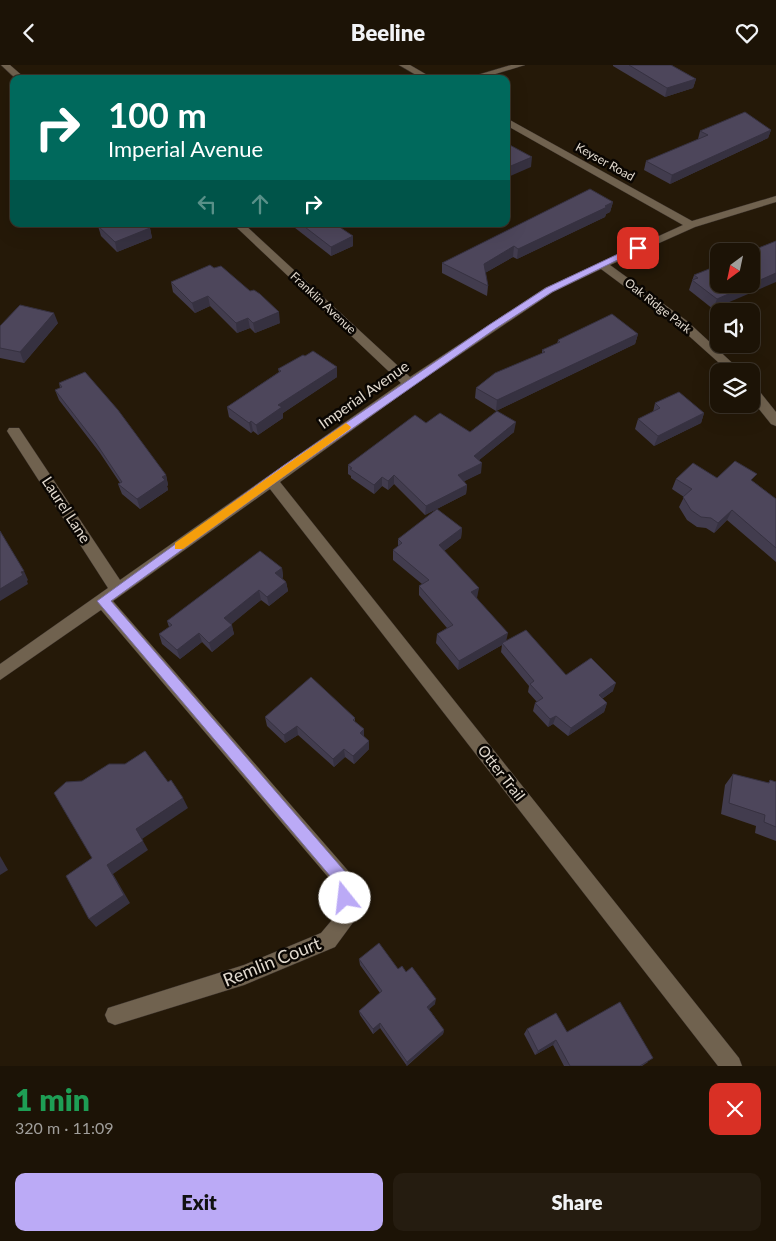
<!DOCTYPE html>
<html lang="en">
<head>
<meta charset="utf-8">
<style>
  body { margin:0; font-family:Lato,sans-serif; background:#251c10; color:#f1f3f6; height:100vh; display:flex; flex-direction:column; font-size:19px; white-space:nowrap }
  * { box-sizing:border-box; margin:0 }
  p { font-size:16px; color:#a09e9b }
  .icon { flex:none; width:28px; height:28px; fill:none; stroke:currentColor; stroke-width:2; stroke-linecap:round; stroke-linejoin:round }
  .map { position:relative; height:1001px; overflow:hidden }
  .sheet { display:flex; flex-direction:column; background:#1c1306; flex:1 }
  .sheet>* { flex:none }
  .hud { position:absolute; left:10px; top:10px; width:500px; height:152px; border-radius:10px; box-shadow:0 5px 20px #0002,0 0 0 1px #3a3228; background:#00695c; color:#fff; overflow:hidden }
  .needle { width:32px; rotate:213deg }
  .tools { position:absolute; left:710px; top:178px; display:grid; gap:10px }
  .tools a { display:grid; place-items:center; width:50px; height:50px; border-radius:10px; background:#1c1306; box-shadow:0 5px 20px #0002,0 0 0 1px #3a3228; font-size:25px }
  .pin { position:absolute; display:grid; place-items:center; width:42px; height:42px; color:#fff; margin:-21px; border-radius:10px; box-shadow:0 2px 8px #0006 }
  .me { position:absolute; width:55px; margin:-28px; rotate:344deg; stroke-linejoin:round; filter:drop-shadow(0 0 4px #0008) }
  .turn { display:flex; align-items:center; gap:18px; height:105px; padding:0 15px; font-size:22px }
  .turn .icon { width:65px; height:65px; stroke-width:2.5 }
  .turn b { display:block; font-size:35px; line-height:42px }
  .lanes { display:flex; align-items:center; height:48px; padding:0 15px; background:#0003; justify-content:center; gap:25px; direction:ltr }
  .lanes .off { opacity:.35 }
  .round { display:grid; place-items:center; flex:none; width:52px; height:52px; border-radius:10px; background:#251c10 }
  .headline { display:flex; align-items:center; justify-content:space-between; height:85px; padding:0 15px }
  h1 { font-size:30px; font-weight:800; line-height:38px; color:#1e9e55 }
  .cta { display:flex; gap:10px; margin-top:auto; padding:10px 15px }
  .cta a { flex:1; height:58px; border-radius:10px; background:#bbaaf6; color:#111; font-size:20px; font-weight:800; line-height:58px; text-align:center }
  .cta a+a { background:#251c10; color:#f1f3f6 }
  header { display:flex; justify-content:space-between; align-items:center; height:65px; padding:0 15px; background:#1c1306; font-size:22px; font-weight:800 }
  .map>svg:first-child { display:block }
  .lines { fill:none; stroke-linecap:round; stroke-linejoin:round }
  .minor-casing { stroke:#382f29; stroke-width:1 }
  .minor { fill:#70624f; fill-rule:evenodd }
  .wall { fill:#423c4e }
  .shaded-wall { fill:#363140 }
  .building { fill:#4d465b; stroke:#363140 }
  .route { fill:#bbaaf6; stroke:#7a6ea0 }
  .slow { fill:#f59e0b }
  .labels { text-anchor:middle; stroke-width:5; stroke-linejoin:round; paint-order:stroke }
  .far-street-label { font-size:12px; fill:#e1d9ce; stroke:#0a0602 }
  .street-label { font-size:15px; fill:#e1d9ce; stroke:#0a0602 }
  .near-street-label { font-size:18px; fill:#e1d9ce; stroke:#0a0602 }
</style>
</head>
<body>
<header><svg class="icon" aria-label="back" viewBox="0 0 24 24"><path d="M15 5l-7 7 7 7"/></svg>Beeline<svg class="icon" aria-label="heart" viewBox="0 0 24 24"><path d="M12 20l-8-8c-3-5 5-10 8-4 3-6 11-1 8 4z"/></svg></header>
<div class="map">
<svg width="776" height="1001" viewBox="0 0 776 1001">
  <rect width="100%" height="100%" fill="#251908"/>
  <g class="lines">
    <defs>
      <g id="minor">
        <polygon points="1,0 10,0 26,14 16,14"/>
        <polygon points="399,0 410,0 434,14 423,14"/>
        <polygon points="511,0 525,0 479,14 464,14"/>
        <polygon points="506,53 692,156 776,131 776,137 695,162 610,200 687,256 741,306 728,306 679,262 601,204 553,227 413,321 280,417 739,993 742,1001 718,1001 270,424 113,536 350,808 357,852 335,882 244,920 115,960 108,957 105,950 108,943 244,900 321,868 337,849 334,819 101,545 0,615 0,599 108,523 7,366 9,363 19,363 120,515 401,318 233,159 244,159 410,312 545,223 683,160 506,60"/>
        <polygon points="751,321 756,322 776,347 776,361 771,359 751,334"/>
      </g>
    </defs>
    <use href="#minor" class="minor-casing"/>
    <use href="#minor" class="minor"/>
  </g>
  <g class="wall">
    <polygon points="613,0 671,0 696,14 693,23 665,32 613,1"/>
    <polygon points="771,65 768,73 670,119 644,105 646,96 698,75 698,74 700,66"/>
    <polygon points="613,137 610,147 606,149 605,152 517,194 513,192 485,208 488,221 487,231 442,208 442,198"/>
    <polygon points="290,159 335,159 353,181 331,191"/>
    <polygon points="98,161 150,163 152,173 117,187 101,171"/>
    <polygon points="694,210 751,219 713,244 689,225"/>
    <polygon points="171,217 280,258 255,268 250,263 237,268 210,241 195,248 173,227"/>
    <polygon points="58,258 24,298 0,293 0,261"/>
    <polygon points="638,269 635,279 496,346 475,333 476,323 542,289 542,285 557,279 558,275"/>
    <polygon points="305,291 337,302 337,312 283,348 283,353 258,370 253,366 251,368 229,352 227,342 279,307 278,304"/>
    <polygon points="59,318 166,410 168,420 167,421 168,425 140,444 122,429 118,419 120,418 100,388 59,335 55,325 60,323"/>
    <polygon points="655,338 704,348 701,358 654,381 635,364 638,354 653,347"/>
    <polygon points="426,358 470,367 514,367 479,395 481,408 464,416 467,420 466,429 425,450 394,419 388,425 382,421 374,429 351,413 351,411 348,409 348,400"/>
    <polygon points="717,413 754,417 776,434 776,497 727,455 714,468 706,463 697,462 687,455 679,442 684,432 672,424 676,414"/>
    <polygon points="462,463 461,473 444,486 477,533 506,576 566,610 613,626 602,634 607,638 604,647 568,671 553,659 548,662 533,646 535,638 537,637 528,627 529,621 501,587 502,580 458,605 436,578 437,569 447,563 419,530 419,521 422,519 393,495 393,485 398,482 398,474"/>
    <polygon points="282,503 283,512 282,513 286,517 288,526 269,541 261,535 231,559 234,569 212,587 202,577 180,594 162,579 159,569 169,562 167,556"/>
    <polygon points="265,652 355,653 355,657 364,672 369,676 369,684 354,699 345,692 334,702 298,670 285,678 267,661"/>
    <polygon points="733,709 768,718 770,715 776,717 776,776 755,768 756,761 721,749 725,720"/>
    <polygon points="359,894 398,904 406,907 435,939 429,944 444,965 443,969 407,1001 380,963 373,969 360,950 359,946 380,928 360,900"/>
    <polygon points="527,964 567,967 648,997 642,1001 564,1001 553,980 535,990 524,969"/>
  </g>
  <g class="shaded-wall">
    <polygon points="696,14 693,23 665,32 667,23"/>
    <polygon points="771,65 768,73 670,119 672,110"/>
    <polygon points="532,92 531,102 506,113 506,103"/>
    <polygon points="613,137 610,147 606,149 605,152 517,194 518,184"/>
    <polygon points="150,163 152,173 117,187 115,177"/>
    <polygon points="353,171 353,181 331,191 331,182"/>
    <polygon points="514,181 513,192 483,209 484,199"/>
    <polygon points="776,208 776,217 713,244 717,234"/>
    <polygon points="208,231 210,241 195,248 192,238"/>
    <polygon points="279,247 280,258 255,268 253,258"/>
    <polygon points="54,248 58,258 24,298 20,287"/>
    <polygon points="248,253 250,263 237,268 236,258"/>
    <polygon points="638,269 635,279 496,346 497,335"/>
    <polygon points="337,302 337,312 283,348 283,353 258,370 256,360 278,340"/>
    <polygon points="704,348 701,358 654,381 658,371"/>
    <polygon points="251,356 253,366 251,368 249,358"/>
    <polygon points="516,357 514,367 473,400 474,391"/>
    <polygon points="482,398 481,408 457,420 458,410"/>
    <polygon points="166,410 168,420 167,421 168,425 140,444 137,434"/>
    <polygon points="394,410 394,419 388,425 388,416"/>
    <polygon points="382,412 382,421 374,429 374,420"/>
    <polygon points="467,420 466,429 425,450 426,441"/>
    <polygon points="732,445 727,455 714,468 718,458"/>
    <polygon points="462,463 461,473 439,490 439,480"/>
    <polygon points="282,503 283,512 277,518 275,508"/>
    <polygon points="24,506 28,515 27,516 28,519 0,536 0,524"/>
    <polygon points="286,517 288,526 269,541 267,532"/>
    <polygon points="479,523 477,533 470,537 471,527"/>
    <polygon points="259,525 261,535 227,563 224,553"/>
    <polygon points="232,560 234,569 212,587 209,578"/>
    <polygon points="199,568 202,577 180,594 177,585"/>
    <polygon points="508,568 506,577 502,578 502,580 458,605 459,596"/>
    <polygon points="616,618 613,626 596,638 599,630"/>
    <polygon points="607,638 604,647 568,671 571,663"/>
    <polygon points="556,651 553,659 548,662 550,654"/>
    <polygon points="297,661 298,670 285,678 284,670"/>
    <polygon points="364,664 364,673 360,668"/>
    <polygon points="369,676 369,684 354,699 353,691"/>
    <polygon points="344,684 345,692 334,702 333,694"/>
    <polygon points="183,733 188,743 142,774 136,764"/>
    <polygon points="143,776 148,785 113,809 130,838 96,862 89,854 107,800"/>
    <polygon points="0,791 8,805 0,810"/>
    <polygon points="436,934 435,939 426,947 427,942"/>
    <polygon points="380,958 380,963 373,969 373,964"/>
    <polygon points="444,965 443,969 406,1001 407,997"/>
    <polygon points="556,975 553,980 535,990 538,986"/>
  </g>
  <g class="building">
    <polygon points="629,0 671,0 696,14 667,23"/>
    <polygon points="745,47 771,65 672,110 646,96 708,70 700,66"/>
    <polygon points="506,78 532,92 506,103"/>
    <polygon points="590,124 613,137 605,141 607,142 518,184 514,181 484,199 488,221 442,198"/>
    <polygon points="105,159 147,159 150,163 115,177 98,161"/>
    <polygon points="301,159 335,159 353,171 331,182"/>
    <polygon points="776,176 776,208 717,234 692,215 698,213 694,210 719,200 719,219 751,219 751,186"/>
    <polygon points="210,200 214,203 221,201 250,226 254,225 260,229 279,247 253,258 248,253 236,258 208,231 192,238 171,217"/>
    <polygon points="20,240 54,248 20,287 0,283 0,261"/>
    <polygon points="612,249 638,269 497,335 476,323 495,308 545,287 542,285 560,277 558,275"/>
    <polygon points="313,286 337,302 278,340 282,342 256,360 251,356 249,358 227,342 281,306 278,304 303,290 305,291"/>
    <polygon points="85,307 118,345 166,410 162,412 165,415 137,434 118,419 122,417 96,378 55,325 62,322 59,318"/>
    <polygon points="679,327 704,348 658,371 638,354 660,343 655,338"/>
    <polygon points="497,346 516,357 474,391 482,398 458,410 467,420 426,441 394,410 388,416 382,412 374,420 350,404 352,403 348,400 415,350 426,358 440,348 470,367"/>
    <polygon points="735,396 757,409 751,415 776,434 776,483 732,445 718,458 711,453 701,452 691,445 683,432 692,424 676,414 693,398 717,413"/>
    <polygon points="437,444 462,463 439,480 479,523 471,527 508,568 459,596 437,569 453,560 419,521 429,515 393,485 402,478 398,474"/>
    <polygon points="0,466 24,506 21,507 23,510 0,524"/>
    <polygon points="260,486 282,503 275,508 286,517 267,532 259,525 224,553 232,560 209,578 199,568 177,585 159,569 172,560 167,556"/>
    <polygon points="526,565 566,610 591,593 616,618 599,630 607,638 571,663 556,651 550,654 535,638 543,633 530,619 534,616 502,578"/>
    <polygon points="311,612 355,653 353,655 364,664 360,668 369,676 353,691 344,684 333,694 297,661 284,670 265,652"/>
    <polygon points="145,686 168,717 171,715 183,733 136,764 143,776 107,800 124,830 89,854 66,811 92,793 54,728 66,717 82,716 109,699 125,699"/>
    <polygon points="733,709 769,718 770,715 776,717 776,762 764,757 765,750 729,738"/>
    <polygon points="379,878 398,904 402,901 406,907 412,902 436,934 427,942 444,965 407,997 380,958 373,964 359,946 382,926 359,894"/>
    <polygon points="620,937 653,993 640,1001 570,1001 556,975 538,986 527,964 556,948 567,967"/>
  </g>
  <polygon class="route" points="635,181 642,183 552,227 495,264 290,407 111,536 348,810 352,833 350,838 345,841 340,838 336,818 97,536 283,401 489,260 546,223"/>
  <polygon class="slow" points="346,358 351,362 350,364 183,484 175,484 175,478"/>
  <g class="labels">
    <g class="far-street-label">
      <text transform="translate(605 97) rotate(29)" y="4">Keyser Road</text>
      <text transform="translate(323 238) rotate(43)" y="4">Franklin Avenue</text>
      <text transform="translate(658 241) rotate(38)" y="4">Oak Ridge Park</text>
    </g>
    <g class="street-label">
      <text transform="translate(364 330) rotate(-35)" y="5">Imperial Avenue</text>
      <text transform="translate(66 445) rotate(57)" y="5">Laurel Lane</text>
      <text transform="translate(501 708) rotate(52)" y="5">Otter Trail</text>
    </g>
    <g class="near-street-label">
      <text transform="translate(272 897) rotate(-22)" y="6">Remlin Court</text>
    </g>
  </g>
</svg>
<div class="tools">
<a><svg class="needle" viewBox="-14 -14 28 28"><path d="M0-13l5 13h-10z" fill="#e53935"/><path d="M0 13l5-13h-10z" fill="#a09e9b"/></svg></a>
<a><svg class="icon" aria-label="sound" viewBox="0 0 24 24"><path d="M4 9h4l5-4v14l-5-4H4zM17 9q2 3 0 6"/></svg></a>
<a><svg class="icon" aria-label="layers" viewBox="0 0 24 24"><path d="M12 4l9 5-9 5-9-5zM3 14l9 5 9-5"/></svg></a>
</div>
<div class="pin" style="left:638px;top:183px;background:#d93025"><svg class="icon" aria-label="arrive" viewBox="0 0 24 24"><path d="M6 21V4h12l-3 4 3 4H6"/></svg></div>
<svg class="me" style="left:345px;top:833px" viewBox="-20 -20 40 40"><circle r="19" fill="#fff"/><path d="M0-13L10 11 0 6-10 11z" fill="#bbaaf6"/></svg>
<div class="hud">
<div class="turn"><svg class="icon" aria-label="right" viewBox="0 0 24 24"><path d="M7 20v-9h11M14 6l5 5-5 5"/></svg><div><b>100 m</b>Imperial Avenue</div></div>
<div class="lanes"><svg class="icon off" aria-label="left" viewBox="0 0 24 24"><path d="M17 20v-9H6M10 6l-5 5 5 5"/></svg><svg class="icon off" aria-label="ahead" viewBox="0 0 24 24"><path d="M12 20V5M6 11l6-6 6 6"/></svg><svg class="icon" aria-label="right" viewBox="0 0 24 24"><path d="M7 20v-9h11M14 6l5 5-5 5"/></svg></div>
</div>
</div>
<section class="sheet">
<div class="headline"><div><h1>1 min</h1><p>320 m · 11:09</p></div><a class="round" style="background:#d93025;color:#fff"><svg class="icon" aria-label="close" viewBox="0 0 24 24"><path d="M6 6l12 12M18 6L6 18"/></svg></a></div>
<div class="cta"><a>Exit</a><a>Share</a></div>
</section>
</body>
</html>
